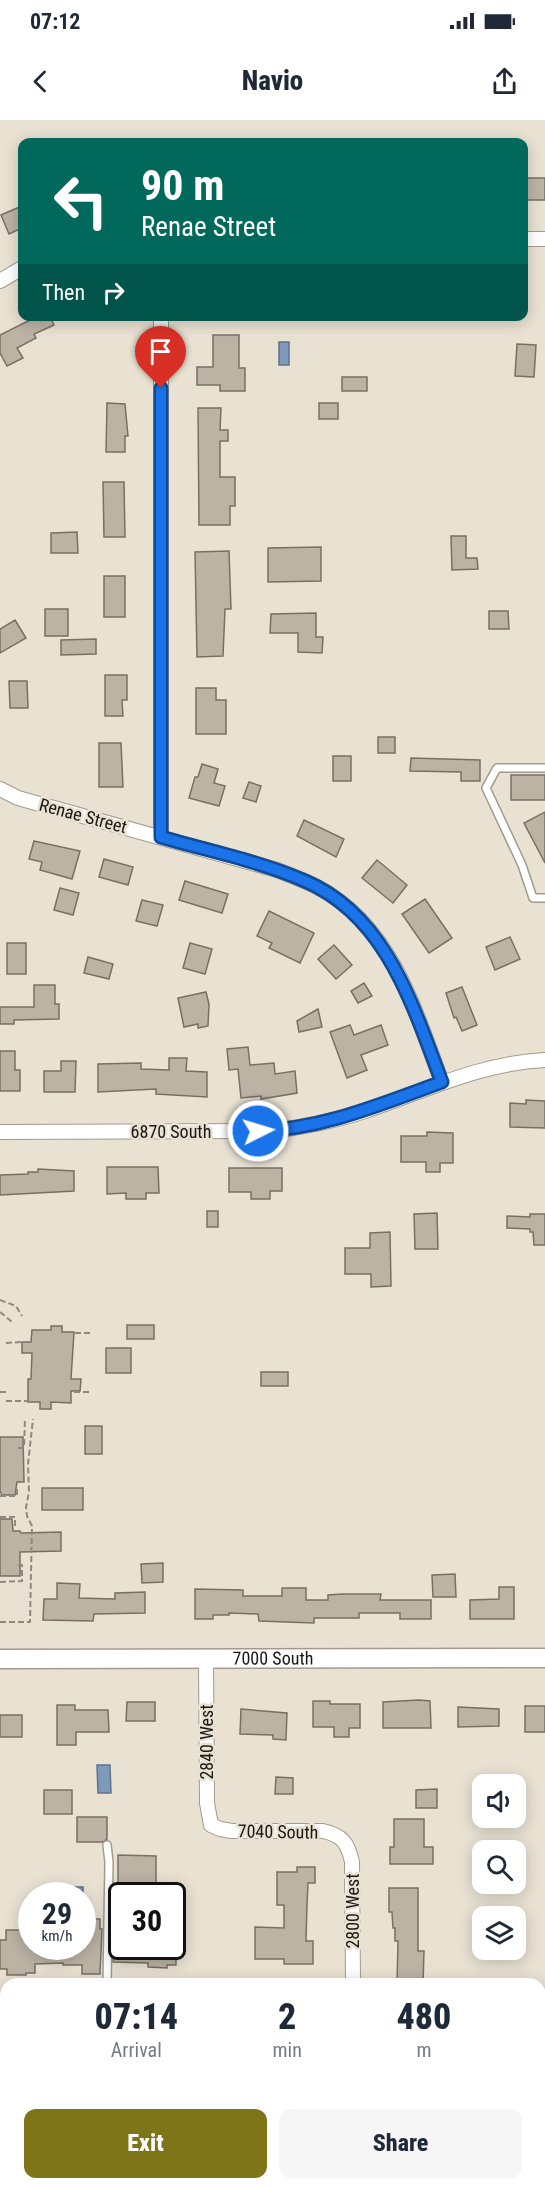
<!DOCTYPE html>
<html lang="en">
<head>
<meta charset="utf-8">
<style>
  body { margin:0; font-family:"Roboto Condensed",sans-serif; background:#f6f6f7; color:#1f2937; height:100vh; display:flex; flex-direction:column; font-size:22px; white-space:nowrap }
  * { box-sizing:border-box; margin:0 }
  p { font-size:20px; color:#747a83 }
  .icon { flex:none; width:33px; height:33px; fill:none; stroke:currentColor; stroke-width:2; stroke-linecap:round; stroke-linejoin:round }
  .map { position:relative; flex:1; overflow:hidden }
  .sheet { position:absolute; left:0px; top:1858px; width:546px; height:212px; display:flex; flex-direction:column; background:#fff; border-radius:18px 18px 0 0; box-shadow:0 3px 15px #0003 }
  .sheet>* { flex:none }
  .top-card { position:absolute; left:18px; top:18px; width:510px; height:183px; border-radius:12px; box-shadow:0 3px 15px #0003; background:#00695c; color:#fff; overflow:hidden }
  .tools { position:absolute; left:472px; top:1654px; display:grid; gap:12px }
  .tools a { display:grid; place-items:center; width:54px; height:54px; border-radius:12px; background:#fff; box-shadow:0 3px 15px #0003; font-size:30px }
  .speed { position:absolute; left:18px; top:1762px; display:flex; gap:12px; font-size:30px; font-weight:700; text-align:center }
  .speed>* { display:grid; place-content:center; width:78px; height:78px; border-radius:50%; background:#fff; box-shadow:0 3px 15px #0003; line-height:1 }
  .speed small { font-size:15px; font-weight:400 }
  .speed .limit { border:3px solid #111; border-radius:9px; background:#fff; color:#111 }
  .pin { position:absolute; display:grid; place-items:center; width:51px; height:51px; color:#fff; margin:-62px -26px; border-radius:50% 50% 50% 0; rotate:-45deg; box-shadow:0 0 6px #0007 }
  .pin .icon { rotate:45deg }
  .me { position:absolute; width:66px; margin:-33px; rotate:85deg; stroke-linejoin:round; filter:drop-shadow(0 0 4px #0008) }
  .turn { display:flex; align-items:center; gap:21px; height:126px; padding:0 24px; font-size:27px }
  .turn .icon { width:78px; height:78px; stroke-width:2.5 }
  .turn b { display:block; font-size:42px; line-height:51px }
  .then { display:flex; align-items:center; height:57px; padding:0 24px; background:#0003; gap:12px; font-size:22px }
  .eta { display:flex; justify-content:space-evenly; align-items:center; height:102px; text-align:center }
  .eta b { font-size:36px; font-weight:800; line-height:42px }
  .primary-button { display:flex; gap:12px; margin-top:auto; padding:12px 24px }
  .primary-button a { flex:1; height:69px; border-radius:12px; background:#7e7518; color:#fff; font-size:24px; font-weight:800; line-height:69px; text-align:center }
  .primary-button a+a { background:#f6f6f7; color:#1f2937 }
  .status { display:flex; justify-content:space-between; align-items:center; height:42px; padding:0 30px; background:#fff; direction:ltr }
  .status svg { height:16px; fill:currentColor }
  header { display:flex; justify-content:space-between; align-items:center; height:78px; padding:0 24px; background:#fff; font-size:27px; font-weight:800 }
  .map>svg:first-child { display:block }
  .water { fill:#7d9abb; stroke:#5f7388; stroke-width:1.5 }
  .building { fill:#bcb3a5; stroke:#787063; stroke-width:1.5 }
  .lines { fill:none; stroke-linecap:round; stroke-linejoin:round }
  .lane-casing { stroke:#a29b8d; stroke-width:10 }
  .street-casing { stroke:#a29b8d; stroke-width:16 }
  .secondary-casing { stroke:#a29b8d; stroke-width:21 }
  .path { stroke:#8f8a7f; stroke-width:2; stroke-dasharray:6 3; stroke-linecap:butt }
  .lane { stroke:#fff; stroke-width:7 }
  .street { stroke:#fff; stroke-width:14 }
  .secondary { stroke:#fff; stroke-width:18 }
  .route-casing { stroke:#114b97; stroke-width:15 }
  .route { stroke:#1a73e8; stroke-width:10 }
  .labels { text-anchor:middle; stroke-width:5; stroke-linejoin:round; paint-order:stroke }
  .street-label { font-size:18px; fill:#1a1812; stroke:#e9e2d3 }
</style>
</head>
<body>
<div class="status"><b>07:12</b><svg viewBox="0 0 49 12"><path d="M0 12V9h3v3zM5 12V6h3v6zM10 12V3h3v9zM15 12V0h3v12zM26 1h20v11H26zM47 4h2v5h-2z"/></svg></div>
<header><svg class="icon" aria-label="back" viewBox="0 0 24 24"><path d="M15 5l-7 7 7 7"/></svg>Navio<svg class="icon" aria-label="share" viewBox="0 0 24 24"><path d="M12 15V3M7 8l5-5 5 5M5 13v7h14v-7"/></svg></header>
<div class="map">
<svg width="545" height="2069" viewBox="0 0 545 2069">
  <rect width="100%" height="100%" fill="#e9e2d3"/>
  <g class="water">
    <rect x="279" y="222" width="10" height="23"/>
    <polygon points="97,1645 110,1645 111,1673 98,1673"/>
    <polygon points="55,1767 83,1767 83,1779 82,1776 55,1776"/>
  </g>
  <g class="building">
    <rect x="524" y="58" width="21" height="22"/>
    <polygon points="22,86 22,108 9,114 1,95"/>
    <polygon points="38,196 50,196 54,205 34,214 36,218 17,228 23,238 7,246 0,233 0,215"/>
    <polygon points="213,215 239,215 239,248 245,248 245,271 220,271 220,265 197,265 197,247 213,247"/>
    <polygon points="517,224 536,225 534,257 515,256"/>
    <rect x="342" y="257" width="25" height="14"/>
    <polygon points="107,283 125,284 128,316 125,316 125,332 106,332"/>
    <rect x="319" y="283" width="19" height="16"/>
    <polygon points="198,288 221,288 220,310 228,310 228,321 220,321 220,357 235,357 235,386 230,386 230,405 199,405"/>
    <polygon points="103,362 124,362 125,417 104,417"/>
    <polygon points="77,412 78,433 51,433 51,413"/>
    <polygon points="451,416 466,416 466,438 477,438 478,449 452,450"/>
    <polygon points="321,427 321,461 268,462 268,428"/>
    <polygon points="229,431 231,489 225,489 223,536 197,537 195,432"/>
    <rect x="104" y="456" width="21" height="41"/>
    <rect x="45" y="489" width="23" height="27"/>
    <polygon points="489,491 508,491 509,509 489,509"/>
    <polygon points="316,493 316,517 323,517 322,533 298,532 298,513 270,513 271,494"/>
    <polygon points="15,500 26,518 0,533 0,509"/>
    <polygon points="96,519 96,534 61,535 61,520"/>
    <polygon points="105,555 127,555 127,580 122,580 123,596 105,596"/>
    <polygon points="9,561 27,561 28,588 10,588"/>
    <polygon points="196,568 216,568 216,580 226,580 226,614 196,614"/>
    <rect x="378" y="617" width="17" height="16"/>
    <polygon points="99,623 121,623 123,667 99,667"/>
    <rect x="333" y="636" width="18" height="25"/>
    <polygon points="411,638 480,640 480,661 461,661 461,652 410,651"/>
    <polygon points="202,644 218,649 214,663 225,666 219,686 189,678 195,657 198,657"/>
    <rect x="511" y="655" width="34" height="25"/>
    <polygon points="249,662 261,666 256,682 243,678"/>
    <polygon points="545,692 545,743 524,703"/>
    <polygon points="304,700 344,719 336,737 297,716"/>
    <polygon points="34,721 80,731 72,759 40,750 42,742 29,739"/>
    <polygon points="104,739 133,747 128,765 99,757"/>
    <polygon points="377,740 407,765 393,783 362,758"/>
    <polygon points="185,761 228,774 222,793 179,780"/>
    <polygon points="60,768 79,773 73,795 54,790"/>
    <polygon points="425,779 452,818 429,833 402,794"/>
    <polygon points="142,780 163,785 157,806 136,801"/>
    <polygon points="269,791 314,813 300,843 269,828 272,823 257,816"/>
    <polygon points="510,817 520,839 495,850 486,827"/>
    <rect x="7" y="823" width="19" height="31"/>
    <polygon points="190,823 212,829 205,854 183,848"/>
    <polygon points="334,825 352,845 336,859 318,839"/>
    <polygon points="88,837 113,844 109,859 84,853"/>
    <polygon points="364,863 372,876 358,883 351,871"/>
    <polygon points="34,865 55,865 55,884 59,884 59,899 14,900 14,904 0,904 0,887 34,887"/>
    <polygon points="462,867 477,905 462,911 456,897 454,898 446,873"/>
    <polygon points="206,872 209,884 208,906 198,908 198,904 184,907 178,878"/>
    <polygon points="318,889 322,907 299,912 297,901"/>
    <polygon points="350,905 354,915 381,905 388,925 361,935 367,950 347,958 330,912"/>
    <polygon points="248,927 250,945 274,943 275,954 295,951 297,973 261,979 261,976 241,978 238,949 229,950 227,929"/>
    <polygon points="0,931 15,931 15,950 20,950 20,971 0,971"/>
    <polygon points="169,938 187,938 186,951 207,952 207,977 156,974 156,969 98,972 98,944 141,943 141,949 169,950"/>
    <polygon points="61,941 76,941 75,972 44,972 44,951 61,951"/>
    <polygon points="526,980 545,981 545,1008 510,1007 510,983 526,984"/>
    <polygon points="427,1012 453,1013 453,1043 440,1043 440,1052 426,1052 426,1042 401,1042 401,1016 427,1016"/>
    <polygon points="107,1047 158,1047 159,1073 146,1073 146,1079 126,1079 126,1073 107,1074"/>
    <polygon points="229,1048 282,1048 282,1071 270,1071 270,1079 251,1079 251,1072 229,1072"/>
    <polygon points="38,1049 74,1051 74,1071 0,1075 0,1055 28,1054 28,1052 38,1052"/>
    <rect x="207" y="1091" width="11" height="16"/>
    <polygon points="437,1093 438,1129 415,1129 414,1094"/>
    <polygon points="530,1094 545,1094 545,1125 534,1125 533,1112 530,1112 530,1109 507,1108 507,1096 530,1097"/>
    <polygon points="390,1112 391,1166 371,1167 371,1154 345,1154 345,1128 370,1128 370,1113"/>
    <rect x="127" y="1205" width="27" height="14"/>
    <polygon points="51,1206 62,1206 62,1212 74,1212 71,1259 81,1259 80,1271 71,1271 71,1283 51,1282 51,1289 40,1289 40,1282 28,1282 28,1259 31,1259 32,1233 22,1233 22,1222 31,1222 32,1210 51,1210"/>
    <rect x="106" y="1228" width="25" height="25"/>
    <rect x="261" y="1252" width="27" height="14"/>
    <rect x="85" y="1306" width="17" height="28"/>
    <polygon points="0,1317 23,1317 24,1362 17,1362 15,1375 2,1375 0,1371"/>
    <rect x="42" y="1368" width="41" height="22"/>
    <polygon points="0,1399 12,1399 13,1411 20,1411 21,1413 61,1412 61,1431 20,1432 20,1456 0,1456"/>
    <polygon points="163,1443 163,1462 142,1463 141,1444"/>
    <polygon points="455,1454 456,1477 433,1477 432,1455"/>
    <polygon points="57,1463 80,1464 79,1478 115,1479 115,1473 145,1472 145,1493 94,1494 93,1501 43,1500 44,1479 57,1479"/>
    <polygon points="499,1467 514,1467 514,1499 470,1499 470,1480 499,1479"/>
    <polygon points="282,1468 306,1468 306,1480 328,1480 328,1475 342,1474 381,1474 380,1480 431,1480 431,1499 400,1499 400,1493 359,1493 359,1498 314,1498 314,1503 259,1501 258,1494 229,1493 229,1495 213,1495 213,1499 195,1499 195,1469 243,1470 243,1476 282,1476"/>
    <polygon points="419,1580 430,1581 431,1608 383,1608 383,1582"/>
    <polygon points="313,1581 330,1581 330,1584 360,1584 360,1608 349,1608 349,1617 334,1617 334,1607 313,1607"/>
    <polygon points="127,1582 155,1582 155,1601 126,1601"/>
    <polygon points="57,1585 75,1585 75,1590 108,1590 109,1612 76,1612 76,1625 57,1625"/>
    <rect x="525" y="1586" width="20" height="26"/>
    <polygon points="458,1587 499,1589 499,1606 458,1607"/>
    <polygon points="241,1589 287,1593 286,1620 273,1619 273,1615 240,1614"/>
    <rect x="0" y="1595" width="22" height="22"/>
    <polygon points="276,1657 293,1658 293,1674 275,1674"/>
    <polygon points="437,1669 437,1688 416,1688 416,1670"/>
    <rect x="44" y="1670" width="28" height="24"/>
    <polygon points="77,1697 107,1697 107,1719 103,1722 77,1722"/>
    <polygon points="394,1699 424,1699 424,1727 433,1727 433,1744 390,1744 390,1727 394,1727"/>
    <polygon points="118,1735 156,1736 156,1768 118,1768"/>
    <polygon points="297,1747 315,1747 315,1763 308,1763 307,1785 306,1821 313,1821 313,1844 284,1844 284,1839 255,1839 255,1807 284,1808 284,1785 277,1785 277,1752 297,1752"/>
    <polygon points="389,1768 418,1768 418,1831 424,1831 423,1864 397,1864 398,1821 395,1821 395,1808 393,1808 392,1792 389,1792"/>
    <polygon points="82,1799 100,1799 100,1809 102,1809 100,1854 82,1854 82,1845 63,1845 63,1843 35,1844 35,1853 26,1853 26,1855 7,1855 7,1849 0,1849 0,1820 6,1820 6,1810 32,1810 32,1827 82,1827"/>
    <polygon points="114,1809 122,1810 122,1827 176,1827 176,1845 167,1845 167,1848 148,1847 148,1843 113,1842"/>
  </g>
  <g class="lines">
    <defs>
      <g id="lane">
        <polyline points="545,648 497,648 486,668 522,745 533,778 545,778"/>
        <polyline points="107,1725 109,1742 107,1864"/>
      </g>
      <g id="street">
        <polyline points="524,119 545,119"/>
        <polyline points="0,161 22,148"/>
        <polyline points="161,196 161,717"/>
        <path d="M0 669 18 678 277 750C297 758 317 765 335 778 396 820 417 897 442 962"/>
        <path d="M0 1012 275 1011C306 1006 335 1001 365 991 425 971 481 943 545 940"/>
        <path d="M206 1539 207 1683 211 1705 220 1709 232 1711H323C342 1715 348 1723 352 1742L353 1864"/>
        <polyline points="0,1890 6,1890"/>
      </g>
      <g id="secondary">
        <path id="s1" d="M0 1539 545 1538"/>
      </g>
    </defs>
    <use href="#lane" class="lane-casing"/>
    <use href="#street" class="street-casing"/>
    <use href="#secondary" class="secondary-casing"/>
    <g class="path">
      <polyline points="0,1180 16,1186 22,1196"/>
      <polyline points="0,1192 12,1202"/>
      <polyline points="75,1213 90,1213"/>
      <polyline points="6,1223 21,1222"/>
      <polyline points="0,1272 6,1272"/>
      <polyline points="74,1272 90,1272"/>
      <polyline points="6,1281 27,1281"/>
      <polyline points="18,1328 24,1328 25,1299"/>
      <polyline points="0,1376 17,1376 17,1368"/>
      <polyline points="0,1397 15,1397 15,1407"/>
      <polyline points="0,1462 22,1461 22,1445 16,1445"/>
      <polyline points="0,1502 30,1502 32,1406 27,1396 26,1387 29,1372 28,1344 33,1299"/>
    </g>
    <use href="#lane" class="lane"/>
    <use href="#street" class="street"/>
    <use href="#secondary" class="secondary"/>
  </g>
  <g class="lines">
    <defs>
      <path id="route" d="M161 268V717C209 731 259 741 305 761 387 796 413 887 442 962 381 984 323 1009 258 1011"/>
    </defs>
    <use href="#route" class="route-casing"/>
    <use href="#route" class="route"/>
  </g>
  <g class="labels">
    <g class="street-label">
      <text transform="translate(83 696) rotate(15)" y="6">Renae Street</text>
      <text x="171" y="1018">6870 South</text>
      <text dy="6" stroke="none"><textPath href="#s1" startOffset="273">7000 South</textPath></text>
      <text transform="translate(207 1622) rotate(-90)" y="6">2840 West</text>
      <text transform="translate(278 1712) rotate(1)" y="6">7040 South</text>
      <text transform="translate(353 1791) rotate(-90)" y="6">2800 West</text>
    </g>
  </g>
</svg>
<div class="tools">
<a><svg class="icon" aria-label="sound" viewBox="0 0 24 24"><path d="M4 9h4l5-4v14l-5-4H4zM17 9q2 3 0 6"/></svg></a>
<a><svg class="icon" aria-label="search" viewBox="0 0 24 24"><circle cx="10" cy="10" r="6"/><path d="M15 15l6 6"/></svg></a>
<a><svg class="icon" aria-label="layers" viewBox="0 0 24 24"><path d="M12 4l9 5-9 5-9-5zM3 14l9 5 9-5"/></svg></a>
</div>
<div class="speed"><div>29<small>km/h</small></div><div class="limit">30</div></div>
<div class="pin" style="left:161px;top:268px;background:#d93025"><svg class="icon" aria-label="arrive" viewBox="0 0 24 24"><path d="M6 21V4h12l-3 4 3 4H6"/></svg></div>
<svg class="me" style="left:258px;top:1011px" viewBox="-20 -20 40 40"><circle r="17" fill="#1a73e8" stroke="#fff" stroke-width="3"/><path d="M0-11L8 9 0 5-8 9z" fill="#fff"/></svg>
<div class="top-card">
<div class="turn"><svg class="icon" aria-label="left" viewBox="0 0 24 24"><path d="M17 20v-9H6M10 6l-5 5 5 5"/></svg><div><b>90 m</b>Renae Street</div></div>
<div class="then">Then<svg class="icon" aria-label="right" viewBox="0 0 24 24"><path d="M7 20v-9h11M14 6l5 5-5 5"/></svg></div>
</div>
<section class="sheet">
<div class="eta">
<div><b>07:14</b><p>Arrival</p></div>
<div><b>2</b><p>min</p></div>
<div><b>480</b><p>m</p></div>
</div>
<div class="primary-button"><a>Exit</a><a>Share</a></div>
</section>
</div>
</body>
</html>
